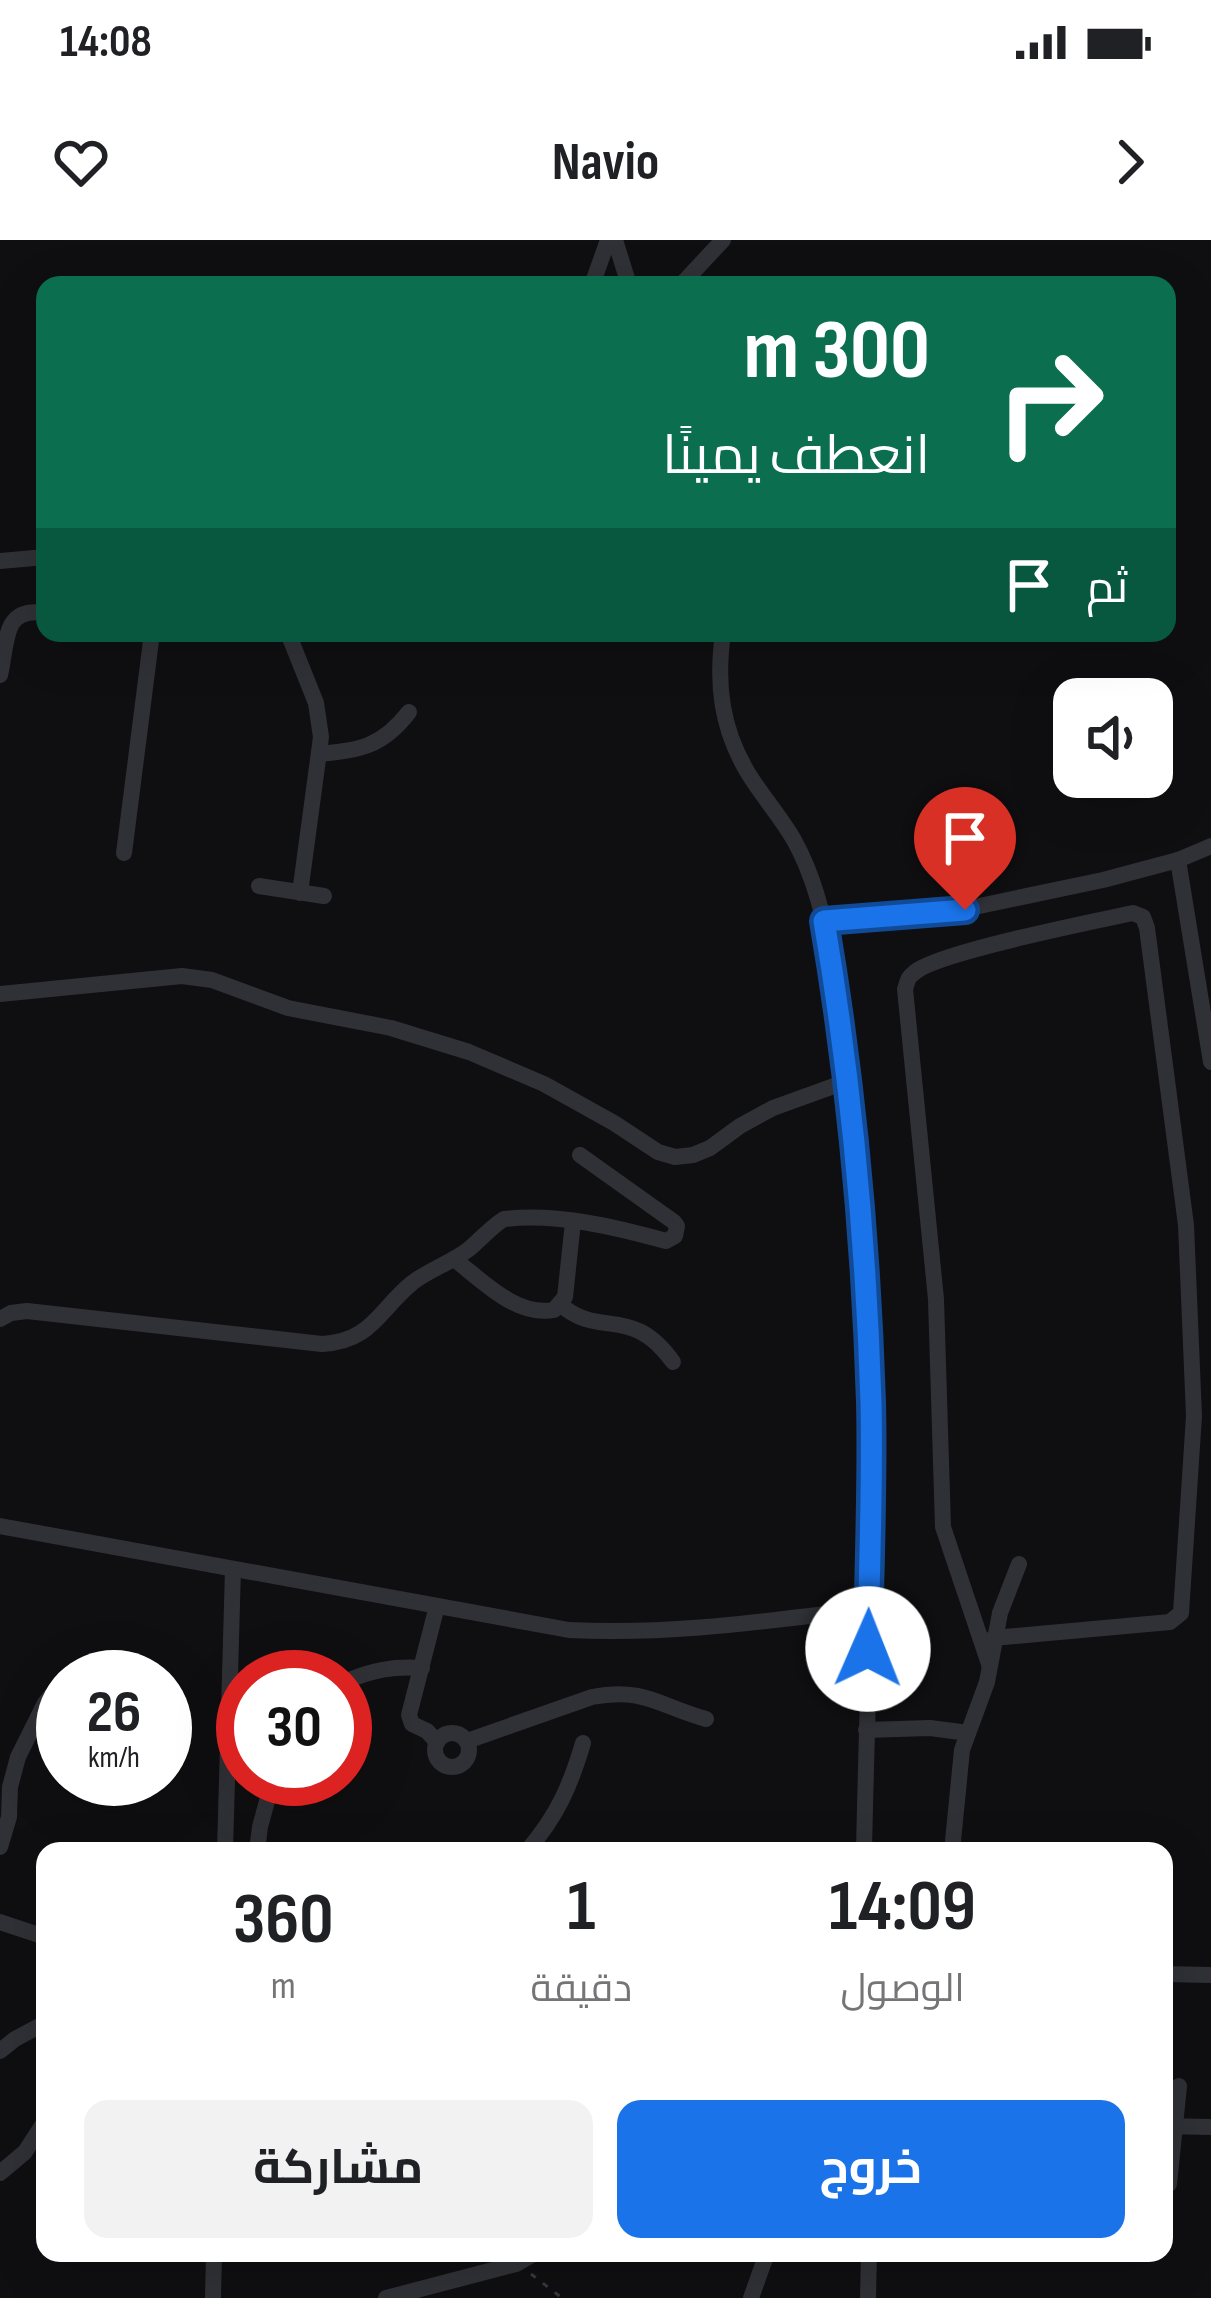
<!DOCTYPE html>
<html lang="ar">
<head>
<meta charset="utf-8">
<style>
  body { margin:0; font-family:"Sofia Sans Condensed",Cairo,sans-serif; background:#f2f2f2; color:#202124; direction:rtl; height:100vh; display:flex; flex-direction:column; font-size:45px; white-space:nowrap }
  * { box-sizing:border-box; margin:0 }
  p { font-size:39px; color:#757577 }
  .icon { flex:none; width:66px; height:66px; fill:none; stroke:currentColor; stroke-width:2; stroke-linecap:round; stroke-linejoin:round }
  .map { position:relative; flex:1; overflow:hidden; direction:ltr }
  .side { position:absolute; left:36px; top:1602px; width:1137px; height:420px; display:flex; flex-direction:column; background:#fff; border-radius:24px; box-shadow:0 12px 48px #0002; direction:rtl }
  .side>* { flex:none }
  .top-card { position:absolute; left:36px; top:36px; width:1140px; height:366px; border-radius:24px; box-shadow:0 12px 48px #0002; direction:rtl; background:#0b6e4f; color:#fff; overflow:hidden }
  .buttons { position:absolute; left:1053px; top:438px; display:grid; gap:24px }
  .buttons a { display:grid; place-items:center; width:120px; height:120px; border-radius:24px; background:#fff; box-shadow:0 12px 48px #0002; font-size:60px }
  .speed { position:absolute; left:36px; top:1410px; display:flex; gap:24px; font-size:60px; font-weight:700; text-align:center }
  .speed>* { display:grid; place-content:center; width:156px; height:156px; border-radius:50%; background:#fff; box-shadow:0 12px 48px #0002; line-height:1 }
  .speed small { font-size:30px; font-weight:400 }
  .speed .limit { border:18px solid #d22; background:#fff; color:#111 }
  .pin { position:absolute; display:grid; place-items:center; width:102px; height:102px; color:#fff; margin:-123px -51px; border-radius:50% 50% 50% 0; rotate:-45deg; box-shadow:0 0 12px #0007 }
  .pin .icon { rotate:45deg }
  .me { position:absolute; width:132px; margin:-66px; rotate:1deg; stroke-linejoin:round; filter:drop-shadow(0 0 9px #0008) }
  .turn { display:flex; align-items:center; gap:42px; height:252px; padding:0 48px; font-size:54px }
  .turn .icon { width:156px; height:156px; stroke-width:2.5 }
  .turn b { display:block; font-size:84px; line-height:102px }
  .then { display:flex; align-items:center; height:114px; padding:0 48px; background:#0003; gap:24px; font-size:45px }
  .eta { display:flex; justify-content:space-evenly; align-items:center; height:204px; text-align:center }
  .eta b { font-size:72px; font-weight:700; line-height:84px }
  .action { display:flex; gap:24px; margin-top:auto; padding:24px 48px }
  .action a { flex:1; height:138px; border-radius:24px; background:#1a73e8; color:#fff; font-size:48px; font-weight:700; line-height:138px; text-align:center }
  .action a+a { background:#f2f2f2; color:#202124 }
  .status { display:flex; justify-content:space-between; align-items:center; height:84px; padding:0 60px; background:#fff; direction:ltr }
  .status svg { height:33px; fill:currentColor }
  header { display:flex; justify-content:space-between; align-items:center; height:156px; padding:0 48px; background:#fff; font-size:54px; font-weight:700 }
  .map>svg:first-child { display:block }
  .lines { fill:none; stroke-linecap:round; stroke-linejoin:round }
  .path { stroke:#36383d; stroke-width:3; stroke-dasharray:6 9; stroke-linecap:butt }
  .minor { stroke:#303136; stroke-width:16 }
  .route-casing { stroke:#114b97; stroke-width:30 }
  .route { stroke:#1a73e8; stroke-width:21 }
</style>
</head>
<body>
<div class="status"><b>14:08</b><svg viewBox="0 0 49 12"><path d="M0 12V9h3v3zM5 12V6h3v6zM10 12V3h3v9zM15 12V0h3v12zM26 1h20v11H26zM47 4h2v5h-2z"/></svg></div>
<header><svg class="icon" aria-label="forward" viewBox="0 0 24 24"><path d="M9 5l7 7-7 7"/></svg>Navio<svg class="icon" aria-label="heart" viewBox="0 0 24 24"><path d="M12 20l-8-8c-3-5 5-10 8-4 3-6 11-1 8 4z"/></svg></header>
<div class="map">
<svg width="1211" height="2058" viewBox="0 0 1211 2058">
  <rect width="100%" height="100%" fill="#0f0f11"/>
  <g class="lines">
    <polyline class="path" points="531,2034 562,2058"/>
    <g class="minor">
      <polyline points="615,0 629,45"/>
      <polyline points="592,45 608,0"/>
      <polyline points="681,45 723,0"/>
      <polyline points="0,321 45,317"/>
      <polyline points="288,393 316,463 321,497 300,653"/>
      <path d="M723 393C716 444 721 488 748 533 762 556 780 576 794 600 815 638 825 679 831 721 853 868 867 1017 871 1165 874 1314 867 1463 864 1611"/>
      <path d="M0 435C8 402 2 366 45 373"/>
      <path d="M319 514C360 510 382 507 409 472"/>
      <polyline points="124,613 152,393"/>
      <polyline points="1178,620 1211,822"/>
      <polyline points="259,646 324,656"/>
      <polyline points="824,681 965,669 1103,640 1178,620 1211,606"/>
      <polyline points="0,754 182,736 212,740 288,768 391,788 469,812 544,844 614,883 658,912 675,917 693,915 710,908 740,886 773,868 845,842"/>
      <path d="M454 1019C483 1041 516 1077 554 1070L565 1057 573 982"/>
      <path d="M561 1065C600 1099 632 1064 673 1122"/>
      <path d="M0 1079 11 1073 27 1071 322 1104C372 1101 378 1071 412 1043 430 1029 451 1023 469 1009 481 999 491 987 504 979 558 973 615 987 666 1001L675 996 677 986 674 982 580 915"/>
      <path d="M0 1286 569 1390C673 1395 766 1381 868 1369"/>
      <path d="M989 1424 943 1287 936 1059 905 749C908 741 907 738 914 733 934 713 1096 681 1133 673L1143 677 1147 688 1186 985 1194 1176 1181 1373 1170 1382 993 1398"/>
      <path d="M345 1442C371 1430 394 1426 422 1428"/>
      <polyline points="866,1490 930,1488 968,1493"/>
      <circle cx="452" cy="1510" r="17"/>
      <path d="M467 1501 592 1457C644 1447 659 1466 706 1479"/>
      <polyline points="437,1502 427,1491 412,1484 409,1475 437,1366"/>
      <polyline points="0,1607 9,1577 10,1547 18,1517 45,1463 63,1441"/>
      <polyline points="225,1611 233,1329"/>
      <polyline points="257,1611 260,1587 273,1539"/>
      <path d="M527 1611C557 1576 570 1547 583 1503"/>
      <polyline points="952,1611 962,1510 987,1442 1000,1373 1019,1324"/>
      <polyline points="0,1682 45,1697"/>
      <polyline points="1164,1734 1211,1735"/>
      <polyline points="0,1811 15,1799 45,1783"/>
      <polyline points="1165,1886 1211,1887"/>
      <polyline points="0,1933 25,1912 45,1881"/>
      <polyline points="1169,1944 1179,1846"/>
      <polyline points="213,2058 214,2013"/>
      <polyline points="386,2058 516,2024 535,2013"/>
      <polyline points="751,2058 767,2013"/>
      <polyline points="868,2058 869,2013"/>
    </g>
  </g>
  <g class="lines">
    <defs>
      <path id="route" d="M868 1409C869 1327 873 1245 871 1162 866 1002 851 839 824 681L965 670"/>
    </defs>
    <use href="#route" class="route-casing"/>
    <use href="#route" class="route"/>
  </g>
</svg>
<div class="buttons">
<a><svg class="icon" aria-label="sound" viewBox="0 0 24 24"><path d="M4 9h4l5-4v14l-5-4H4zM17 9q2 3 0 6"/></svg></a>
</div>
<div class="speed"><div>26<small>km/h</small></div><div class="limit">30</div></div>
<div class="pin" style="left:965px;top:670px;background:#d93025"><svg class="icon" aria-label="arrive" viewBox="0 0 24 24"><path d="M6 21V4h12l-3 4 3 4H6"/></svg></div>
<svg class="me" style="left:868px;top:1409px" viewBox="-20 -20 40 40"><circle r="19" fill="#fff"/><path d="M0-13L10 11 0 6-10 11z" fill="#1a73e8"/></svg>
<div class="top-card">
<div class="turn"><svg class="icon" aria-label="right" viewBox="0 0 24 24"><path d="M7 20v-9h11M14 6l5 5-5 5"/></svg><div><b>300 m</b>انعطف يمينًا</div></div>
<div class="then">ثم<svg class="icon" aria-label="arrive" viewBox="0 0 24 24"><path d="M6 21V4h12l-3 4 3 4H6"/></svg></div>
</div>
<section class="side">
<div class="eta">
<div><b>14:09</b><p>الوصول</p></div>
<div><b>1</b><p>دقيقة</p></div>
<div><b>360</b><p>m</p></div>
</div>
<div class="action"><a>خروج</a><a>مشاركة</a></div>
</section>
</div>
</body>
</html>
